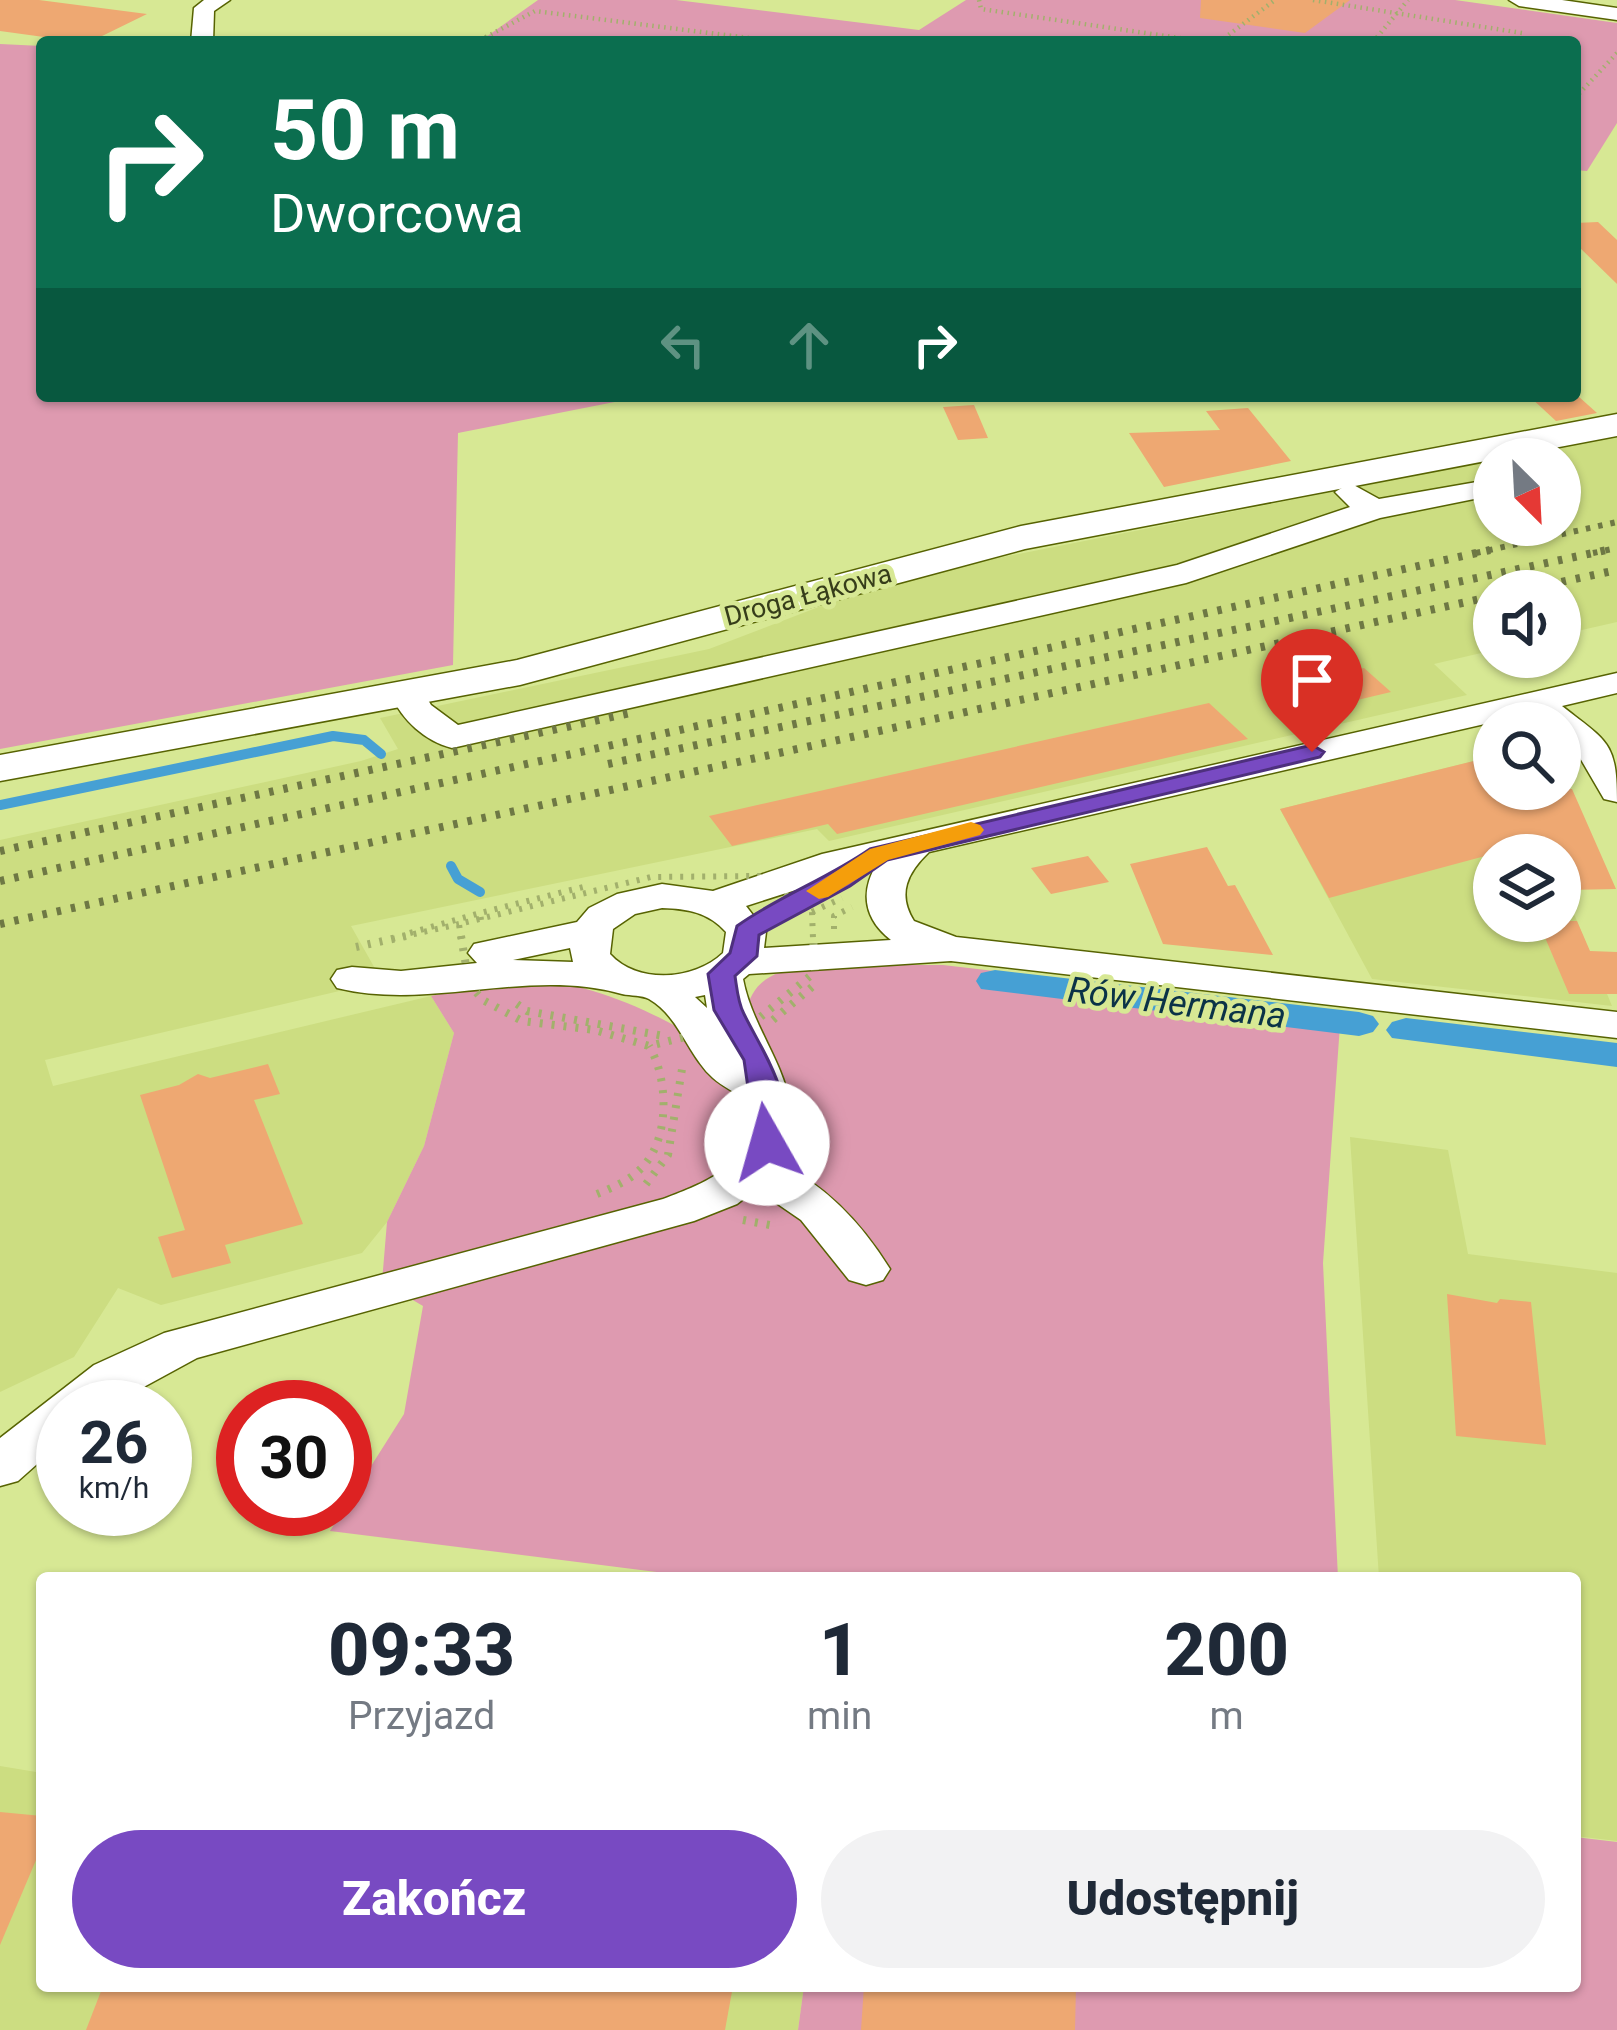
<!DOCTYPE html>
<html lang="pl">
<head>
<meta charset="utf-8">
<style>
  body { margin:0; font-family:Roboto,sans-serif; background:#f2f2f3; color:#1f2937; height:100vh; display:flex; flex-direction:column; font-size:45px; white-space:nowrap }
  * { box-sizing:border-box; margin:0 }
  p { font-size:39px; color:#747a83 }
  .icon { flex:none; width:66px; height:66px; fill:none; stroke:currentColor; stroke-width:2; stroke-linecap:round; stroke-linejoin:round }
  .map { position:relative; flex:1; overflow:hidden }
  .side { position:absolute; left:36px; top:1572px; width:1545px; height:420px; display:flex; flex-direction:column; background:#fff; border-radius:12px; box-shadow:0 3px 9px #0004 }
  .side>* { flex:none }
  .guide { position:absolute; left:36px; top:36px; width:1545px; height:366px; border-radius:12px; box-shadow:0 3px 9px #0004; background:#0b6e4f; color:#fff; overflow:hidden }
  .needle { width:78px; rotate:156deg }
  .fabs { position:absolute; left:1473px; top:438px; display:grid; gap:24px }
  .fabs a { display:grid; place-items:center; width:108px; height:108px; border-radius:50%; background:#fff; box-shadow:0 3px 9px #0004; font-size:60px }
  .speed { position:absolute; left:36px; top:1380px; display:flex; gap:24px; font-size:60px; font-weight:700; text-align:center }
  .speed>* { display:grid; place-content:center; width:156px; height:156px; border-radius:50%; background:#fff; box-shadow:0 3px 9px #0004; line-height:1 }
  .speed small { font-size:30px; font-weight:400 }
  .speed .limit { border:18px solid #d22; background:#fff; color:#111 }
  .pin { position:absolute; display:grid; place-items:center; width:102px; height:102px; color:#fff; margin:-123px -51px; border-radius:50% 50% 50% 0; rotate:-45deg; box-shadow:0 0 12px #0007 }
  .pin .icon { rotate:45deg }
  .me { position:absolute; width:132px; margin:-66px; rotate:353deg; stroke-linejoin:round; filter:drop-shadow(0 0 9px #0008) }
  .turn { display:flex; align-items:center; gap:42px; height:252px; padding:0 36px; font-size:54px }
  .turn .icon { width:156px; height:156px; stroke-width:2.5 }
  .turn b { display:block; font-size:84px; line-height:102px }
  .lanes { display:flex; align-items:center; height:114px; padding:0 36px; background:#0003; justify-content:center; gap:60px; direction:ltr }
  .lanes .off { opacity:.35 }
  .eta { display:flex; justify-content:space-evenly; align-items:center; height:204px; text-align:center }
  .eta b { font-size:72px; font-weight:800; line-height:84px }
  .action { display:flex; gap:24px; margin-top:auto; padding:24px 36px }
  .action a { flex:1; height:138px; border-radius:72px; background:#784ac2; color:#fff; font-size:48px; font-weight:800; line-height:138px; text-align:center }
  .action a+a { background:#f2f2f3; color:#1f2937 }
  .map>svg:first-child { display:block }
  .built { fill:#ccdd81 }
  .green { fill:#de9ab0 }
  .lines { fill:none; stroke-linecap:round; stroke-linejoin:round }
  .stream { stroke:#46a0d4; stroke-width:10 }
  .canal { fill:#46a0d4; fill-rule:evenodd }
  .building { fill:#eea872 }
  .minor-casing { stroke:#576302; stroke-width:3 }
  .major-casing { stroke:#576302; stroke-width:3 }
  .path-far2 { stroke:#a2b06c; stroke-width:4.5; stroke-dasharray:1.5 4.5; stroke-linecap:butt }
  .path-far1 { stroke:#a2b06c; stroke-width:6; stroke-dasharray:3 8; stroke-linecap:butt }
  .path { stroke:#a2b06c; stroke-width:8; stroke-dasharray:3 9; stroke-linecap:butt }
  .minor { fill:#fff; fill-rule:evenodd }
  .major { fill:#fff; fill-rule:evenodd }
  .rail-far1 { stroke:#6e7844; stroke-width:6; stroke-dasharray:4.5 8; stroke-linecap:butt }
  .rail { stroke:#6e7844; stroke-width:8; stroke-dasharray:4.5 10; stroke-linecap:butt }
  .route { fill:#784ac2; stroke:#4e307e; stroke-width:3 }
  .slow { fill:#f59e0b }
  .labels { text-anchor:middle; stroke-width:10; stroke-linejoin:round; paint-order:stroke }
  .far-street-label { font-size:27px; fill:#363d1a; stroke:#d7e894 }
  .water-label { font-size:36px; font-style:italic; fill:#0a3247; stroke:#d7e894 }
</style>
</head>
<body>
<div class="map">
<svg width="1617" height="2030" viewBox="0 0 1617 2030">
  <rect width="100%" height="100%" fill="#d7e894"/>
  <g class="built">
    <polygon points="1617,436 1617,622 1560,635 1560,591 1494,591 1494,650 1434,664 1467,695 829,841 817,829 351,926 382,981 45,1060 53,1086 431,996 454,1033 424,1146 387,1222 362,1253 161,1305 118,1288 74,1357 0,1392 0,840 361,761 398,749 380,718 709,649 855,593 968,564 1494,460 1494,525 1560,525 1560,459 1499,459"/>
    <polygon points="1494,756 1494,789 1522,789 1550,855 1494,855 1494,921 1560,921 1560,880 1612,1006 1372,979 1280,809"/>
    <polygon points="1350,1137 1448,1150 1468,1254 1617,1273 1617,1841 1575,1836 1575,1578 1379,1578"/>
    <polygon points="0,1766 42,1773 42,1986 804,1986 798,2030 0,2030"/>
  </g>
  <g class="green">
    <polygon points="538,0 676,0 919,30 966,0 1455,0 1617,23 1617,123 1587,171 1575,170 1575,42 479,42"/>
    <polygon points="0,44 42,46 42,396 645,396 458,433 453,665 0,749"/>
    <path d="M802 965H943L1341 1011 1323 1263 1338 1578H704L330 1531 404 1414 423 1306 382 1282 387 1222 424 1146 454 1033 431 996C455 991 481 982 505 980 566 975 631 1001 683 1030L745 1016C752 981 770 974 802 965Z"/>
    <polygon points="1575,1837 1617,1842 1617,2030 798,2030 804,1986 1575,1986"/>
  </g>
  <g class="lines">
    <g class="stream">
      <polyline points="0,805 333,736 364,740 381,754"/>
      <polyline points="451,866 458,879 480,892"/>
    </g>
    <g class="canal">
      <polygon points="995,970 1359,1012 1373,1016 1379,1024 1373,1032 1359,1036 981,989 976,981 981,973"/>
      <polygon points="1406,1018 1617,1043 1617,1067 1392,1038 1386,1030 1392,1022"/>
    </g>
  </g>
  <g class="building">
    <polygon points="0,0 39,0 147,14 98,38 84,36 73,41 0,31"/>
    <polygon points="1201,0 1350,0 1305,33 1200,18"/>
    <polygon points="1598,222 1617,240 1617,284 1575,243 1575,223"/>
    <polygon points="1529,396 1578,396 1597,413 1556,421"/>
    <polygon points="974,405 988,438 958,440 943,407"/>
    <polygon points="1248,408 1291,461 1164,487 1129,433 1220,430 1206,411"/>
    <polygon points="1364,668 1391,692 1328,707 1300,683"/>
    <polygon points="1209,703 1248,739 837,834 828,824 732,846 709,816"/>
    <polygon points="1494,756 1494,789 1572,789 1616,889 1569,890 1560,871 1560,855 1552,855 1545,840 1329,898 1280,809"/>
    <polygon points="1207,847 1228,886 1235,885 1273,955 1163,944 1130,864"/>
    <polygon points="1088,856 1109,882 1051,894 1031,868"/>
    <polygon points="1538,921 1577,921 1590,951 1617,952 1617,994 1569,994"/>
    <polygon points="268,1064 280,1094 254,1100 303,1224 225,1245 231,1263 172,1278 158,1237 185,1230 140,1095 179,1085 198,1074 210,1078"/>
    <polygon points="1447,1294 1497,1303 1500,1299 1531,1302 1546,1445 1456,1436"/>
    <polygon points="0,1812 42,1816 42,1846 0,1945"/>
    <polygon points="103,1986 733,1986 725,2030 86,2030"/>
    <polygon points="864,1986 1076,1986 1075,2030 861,2030"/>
  </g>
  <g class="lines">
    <defs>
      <g id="minor">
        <polygon points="204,0 230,0 214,11 213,42 191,42 194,8"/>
        <polygon points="1509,0 1562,0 1617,8 1617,20 1519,6"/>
        <path d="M1494 479V495L1380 518 1186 583 452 748C425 741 402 720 391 695L397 688H421L431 705 458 725 1177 565 1350 507 1335 492 1350 483 1379 499Z"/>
        <path d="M1617 673V693L1562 706C1608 742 1617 742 1617 802L1604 799 1576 751 1560 739V723H1540L1528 714 929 852C907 873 897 894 914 921L956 937 1617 1012V1038L951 961 749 974 743 979C755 1044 816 1093 779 1163 827 1186 862 1224 890 1269L883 1280 866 1285 849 1280 801 1220 756 1189 737 1204 694 1221 197 1358 107 1407H63V1441L18 1481 0 1486V1438L94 1365 164 1333 663 1199C715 1179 756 1164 744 1098 734 1092 722 1086 713 1078 688 1056 680 1017 649 999 642 995 631 996 622 994 529 967 431 1011 337 988L331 979 337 970 352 967 401 971 477 963 468 953 474 944 577 922 589 908 617 894 662 884 713 891 822 854ZM877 864C859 893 865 920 891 940L764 948 766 932 746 906ZM662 908C688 909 708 912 726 932L723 953C695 980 638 985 610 954L613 929 635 914ZM570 948 573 962 513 960ZM705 995 707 1008 695 997Z"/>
      </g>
      <polygon id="major" points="1617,414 1617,436 1025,549 520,685 0,781 0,755 517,660 1021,526"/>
    </defs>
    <use href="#minor" class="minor-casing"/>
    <use href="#major" class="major-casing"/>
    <g class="path-far2">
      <polyline points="979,0 981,9 1207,42"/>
      <polyline points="1313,0 1522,33"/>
      <polyline points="490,42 486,37 535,11 781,42"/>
      <polyline points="1219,42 1275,0"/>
      <polyline points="1373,42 1408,0"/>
      <polyline points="1575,98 1617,53"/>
    </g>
    <g class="path-far1">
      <polyline points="812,912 842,898"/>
      <polyline points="481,920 480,913 587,886"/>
      <polyline points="834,929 834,916 852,907"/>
      <polyline points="410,933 480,913"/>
      <polyline points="392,939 459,924"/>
      <polyline points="461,939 459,924 651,877 759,876 812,912 813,939"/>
    </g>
    <g class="path">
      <polyline points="461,936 469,984 483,1000 522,1021 595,1030 649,1046 758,1019 815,972 813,936"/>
      <polyline points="356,947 406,936"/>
      <polyline points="517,1004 527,1011 664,1036"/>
      <polyline points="773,1020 812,987"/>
      <polyline points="646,1184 668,1155 682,1069"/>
      <path d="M597 1194C614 1187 633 1179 645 1164 670 1135 668 1077 649 1046"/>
      <polyline points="743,1220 775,1226"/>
    </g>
    <use href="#minor" class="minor"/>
    <use href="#major" class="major"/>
    <g class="rail-far1">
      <polyline points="1476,553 1617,522"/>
      <polyline points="1593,553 1617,548"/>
    </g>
    <g class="rail">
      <polyline points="1519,591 1617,570"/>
      <polyline points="608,764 1607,550"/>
      <polyline points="0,851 635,712"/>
      <polyline points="0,881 1490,550"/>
      <polyline points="0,924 1494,596"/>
    </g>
  </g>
  <path class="route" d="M1312 745 1324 752 1320 757 887 860 850 886 759 935 757 956 735 976C737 989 738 1003 744 1014 763 1053 801 1104 777 1150H757L744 1060 714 1010 708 974 730 953 737 926C779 896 827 879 870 849Z"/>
  <polygon class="slow" points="971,822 980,825 984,830 980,835 888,860 828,897 819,899 806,891 870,849"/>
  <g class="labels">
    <g class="far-street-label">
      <text transform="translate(808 595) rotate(-15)" y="9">Droga Łąkowa</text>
    </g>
    <g class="water-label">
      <text transform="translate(1177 1002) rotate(7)" y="13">Rów Hermana</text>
    </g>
  </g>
</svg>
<div class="fabs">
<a><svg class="needle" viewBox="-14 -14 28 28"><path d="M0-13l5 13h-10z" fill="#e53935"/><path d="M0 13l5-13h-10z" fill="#747a83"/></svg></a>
<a><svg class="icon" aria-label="sound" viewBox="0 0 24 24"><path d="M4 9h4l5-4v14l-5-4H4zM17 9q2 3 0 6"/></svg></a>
<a><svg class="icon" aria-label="search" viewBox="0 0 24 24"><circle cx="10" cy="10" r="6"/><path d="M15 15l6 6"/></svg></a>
<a><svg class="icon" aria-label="layers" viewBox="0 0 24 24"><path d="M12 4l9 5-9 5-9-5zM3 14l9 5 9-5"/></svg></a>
</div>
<div class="speed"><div>26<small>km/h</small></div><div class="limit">30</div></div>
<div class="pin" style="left:1312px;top:752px;background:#d93025"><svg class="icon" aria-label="arrive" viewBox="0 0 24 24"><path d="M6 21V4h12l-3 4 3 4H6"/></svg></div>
<svg class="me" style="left:767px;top:1143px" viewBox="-20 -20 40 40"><circle r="19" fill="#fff"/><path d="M0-13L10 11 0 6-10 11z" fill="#784ac2"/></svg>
<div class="guide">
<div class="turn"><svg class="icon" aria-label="right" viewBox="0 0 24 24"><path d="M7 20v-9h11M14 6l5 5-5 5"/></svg><div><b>50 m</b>Dworcowa</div></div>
<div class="lanes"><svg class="icon off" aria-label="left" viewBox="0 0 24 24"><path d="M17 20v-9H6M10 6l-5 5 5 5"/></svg><svg class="icon off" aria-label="ahead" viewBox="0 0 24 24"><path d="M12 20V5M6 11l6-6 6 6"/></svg><svg class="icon" aria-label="right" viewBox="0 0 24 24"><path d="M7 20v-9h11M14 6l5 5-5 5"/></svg></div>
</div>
<section class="side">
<div class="eta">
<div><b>09:33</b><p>Przyjazd</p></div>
<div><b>1</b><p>min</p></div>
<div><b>200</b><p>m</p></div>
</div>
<div class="action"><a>Zakończ</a><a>Udostępnij</a></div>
</section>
</div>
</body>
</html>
